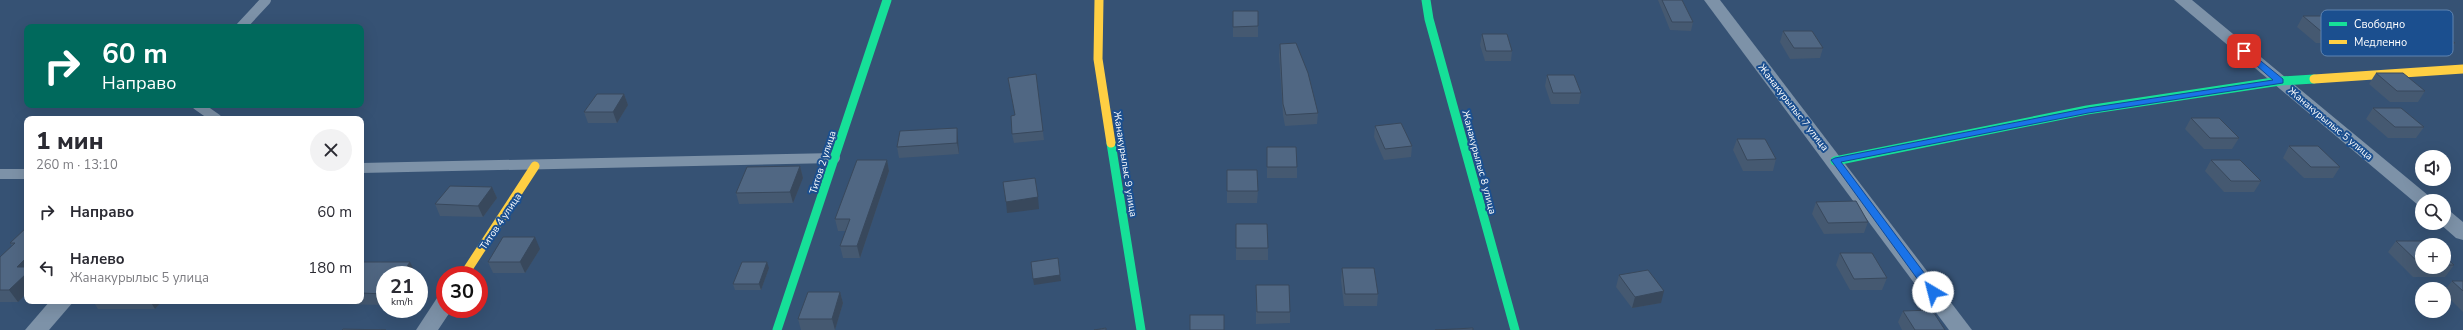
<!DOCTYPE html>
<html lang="ru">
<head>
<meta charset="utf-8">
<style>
  body { margin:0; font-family:"Nunito Sans",sans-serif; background:#f2f2f3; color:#2b2b33; height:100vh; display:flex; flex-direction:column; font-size:15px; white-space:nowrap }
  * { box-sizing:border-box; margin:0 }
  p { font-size:13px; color:#7c7c81 }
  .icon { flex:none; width:22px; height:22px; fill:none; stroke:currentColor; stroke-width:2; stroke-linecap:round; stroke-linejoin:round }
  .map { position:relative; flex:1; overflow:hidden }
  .panel { position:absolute; left:24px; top:116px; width:340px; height:188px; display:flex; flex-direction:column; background:#fff; border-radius:8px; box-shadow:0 4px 16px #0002 }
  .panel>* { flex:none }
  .hud { position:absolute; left:24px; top:24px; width:340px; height:84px; border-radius:8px; box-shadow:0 4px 16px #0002; background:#00695c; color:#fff; overflow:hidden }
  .fabs { position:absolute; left:2415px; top:150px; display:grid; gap:8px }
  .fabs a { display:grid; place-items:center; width:36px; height:36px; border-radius:50%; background:#fff; box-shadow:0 4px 16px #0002; font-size:20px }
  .speed { position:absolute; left:376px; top:266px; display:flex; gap:8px; font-size:20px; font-weight:700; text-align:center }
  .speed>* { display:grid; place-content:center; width:52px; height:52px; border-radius:50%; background:#fff; box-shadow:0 4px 16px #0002; line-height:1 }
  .speed small { font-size:10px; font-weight:400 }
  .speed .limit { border:6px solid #d22; background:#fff; color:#111 }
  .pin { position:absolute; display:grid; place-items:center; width:34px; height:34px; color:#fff; margin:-17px; border-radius:8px; box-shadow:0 2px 6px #0006 }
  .me { position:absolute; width:44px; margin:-22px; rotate:323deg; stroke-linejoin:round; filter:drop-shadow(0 0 3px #0008) }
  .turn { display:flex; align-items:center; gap:14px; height:84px; padding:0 12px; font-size:18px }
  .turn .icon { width:52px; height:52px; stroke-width:2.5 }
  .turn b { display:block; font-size:28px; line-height:34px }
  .round { display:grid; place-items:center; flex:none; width:42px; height:42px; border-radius:21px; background:#f2f2f3 }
  .overview { display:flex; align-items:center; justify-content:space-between; height:68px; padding:0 12px }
  h1 { font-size:24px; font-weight:800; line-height:30px }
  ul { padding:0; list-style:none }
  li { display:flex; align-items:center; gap:12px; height:56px; padding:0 12px }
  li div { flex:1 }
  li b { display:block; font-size:15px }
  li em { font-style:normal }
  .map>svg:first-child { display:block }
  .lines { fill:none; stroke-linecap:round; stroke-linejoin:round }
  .lane { stroke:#7d92a8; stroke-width:10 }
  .street { fill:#7d92a8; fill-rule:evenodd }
  .fast { stroke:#16e098; stroke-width:9 }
  .slow { stroke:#ffcf43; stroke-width:9 }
  .wall { fill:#455971 }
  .shaded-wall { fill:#38485c }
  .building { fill:#506783; stroke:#38485c }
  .route { fill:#1a73e8; stroke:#114b97 }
  .labels { text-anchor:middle; stroke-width:4; stroke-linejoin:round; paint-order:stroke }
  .street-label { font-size:10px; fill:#fff; stroke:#1b4f8f }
  .key { fill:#1b4f8f; stroke:#5f84b1; stroke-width:1 }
  .key-label { font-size:11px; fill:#fff }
</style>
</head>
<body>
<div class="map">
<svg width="2463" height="330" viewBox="0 0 2463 330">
  <rect width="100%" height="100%" fill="#365274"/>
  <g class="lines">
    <g class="lane">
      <polyline points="241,27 266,0"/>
      <polyline points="197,105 217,119"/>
      <polyline points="361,168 835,158"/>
      <polyline points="0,174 27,174"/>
    </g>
    <g class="street">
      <polygon points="1704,0 1720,0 1972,330 1949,330"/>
      <polygon points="2174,0 2192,0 2435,201 2422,201 2422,206 2418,205"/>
      <polygon points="2444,211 2451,212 2463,222 2463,240 2456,238 2439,223 2444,223"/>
      <polygon points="445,296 445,309 452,309 438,330 416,330 437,298"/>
      <polygon points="50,301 74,301 49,330 25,330"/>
    </g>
    <g class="fast">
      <polyline points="1426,0 1429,19 1515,330"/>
      <polyline points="1111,143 1141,330"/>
      <polyline points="1835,161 2087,110 2280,81 2314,79"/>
      <polyline points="777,330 887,0"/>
    </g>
    <g class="slow">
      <polyline points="1099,0 1098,59 1111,143"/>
      <polyline points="2314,79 2463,69"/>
      <polyline points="464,275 535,166"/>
    </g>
  </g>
  <g class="wall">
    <polygon points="1658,0 1682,0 1693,22 1691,31 1670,30"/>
    <polygon points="1233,11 1258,26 1258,37 1233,37"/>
    <polygon points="2303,16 2348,32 2341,43 2316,43 2297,27"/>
    <polygon points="2408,27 2455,43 2447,54 2422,54 2401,38"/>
    <polygon points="1783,31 1823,48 1820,58 1790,59 1780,42"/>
    <polygon points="1482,34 1512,51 1511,61 1485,61 1480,45"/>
    <polygon points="1280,44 1318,113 1317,124 1285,126 1283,115 1279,55"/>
    <polygon points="2376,73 2425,91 2418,102 2390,102 2369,84"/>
    <polygon points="1036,74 1044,140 1014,143 1012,134 1015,115 1008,78"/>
    <polygon points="1547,75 1581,93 1579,104 1551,104 1545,86"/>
    <polygon points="624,94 628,105 617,123 588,123 584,112"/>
    <polygon points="2373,108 2424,127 2416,138 2388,138 2366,119"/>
    <polygon points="2191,118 2239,138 2232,149 2204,149 2185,129"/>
    <polygon points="1375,126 1412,146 1411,157 1384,160 1374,137"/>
    <polygon points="958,139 959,154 899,158 897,147"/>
    <polygon points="1737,139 1776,159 1773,171 1743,171 1733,150"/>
    <polygon points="2289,146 2340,167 2333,178 2304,178 2283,158"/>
    <polygon points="1267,147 1297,167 1297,178 1267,178"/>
    <polygon points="887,160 889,171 860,258 843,258 840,246 846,231 838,231 835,219"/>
    <polygon points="2211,160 2261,181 2254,192 2224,192 2205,171"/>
    <polygon points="800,166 803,178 793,203 739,204 736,193"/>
    <polygon points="1227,170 1258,191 1257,203 1227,203"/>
    <polygon points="492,187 497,198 483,217 440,216 435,204"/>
    <polygon points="1816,202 1868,222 1864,233 1824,234 1812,214"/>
    <polygon points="1236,224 1268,248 1268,260 1236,260"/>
    <polygon points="27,227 18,302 0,302 0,257 12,246 10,243"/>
    <polygon points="2396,241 2422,245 2422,267 2444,267 2444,256 2454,265 2445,277 2413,277 2388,252"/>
    <polygon points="540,249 525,273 493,273 488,262"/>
    <polygon points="1840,253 1887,278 1882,290 1850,290 1836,265"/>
    <polygon points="361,262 416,274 385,275 385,305 335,304 333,301 361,301"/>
    <polygon points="769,268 761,290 735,290 733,284"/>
    <polygon points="1342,268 1378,294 1377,306 1344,306 1341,280"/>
    <polygon points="1619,275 1661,303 1632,308 1616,287"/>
    <polygon points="2452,281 2463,281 2463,312 2444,293 2444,291"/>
    <polygon points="1256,285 1290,312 1290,323 1256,324"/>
    <polygon points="840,292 843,303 835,330 801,330 798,319"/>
    <polygon points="93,301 162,301 155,309 98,309"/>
    <polygon points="1903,311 1945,330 1902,330 1898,322"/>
  </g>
  <g class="shaded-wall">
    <polygon points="624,94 628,105 617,123 613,112"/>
    <polygon points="957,128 958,139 959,154 957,143"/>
    <polygon points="887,160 889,171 860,258 857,246"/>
    <polygon points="800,166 803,178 793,203 790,192"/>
    <polygon points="492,187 497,198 483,217 478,206"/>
    <polygon points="1038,197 1039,209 1007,213 1006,202"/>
    <polygon points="535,237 540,249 525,273 520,262"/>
    <polygon points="27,257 27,293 18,302 9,290 17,267"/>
    <polygon points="410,262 416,274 415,275 401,275"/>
    <polygon points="767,262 769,268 761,290 759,284"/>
    <polygon points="1060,275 1061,281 1034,285 1033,279"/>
    <polygon points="1664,291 1661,303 1632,308 1635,297"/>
    <polygon points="840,292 843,303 835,330 832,319"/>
    <polygon points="150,301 162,301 155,309"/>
  </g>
  <g class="building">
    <polygon points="1662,0 1682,0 1693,22 1672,22"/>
    <polygon points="1233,11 1258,11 1258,26 1233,27"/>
    <polygon points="2303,16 2328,16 2348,32 2322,32"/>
    <polygon points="2408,27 2433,27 2455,43 2429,43"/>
    <polygon points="1783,31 1812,31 1823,48 1794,48"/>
    <polygon points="1482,34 1507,34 1512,51 1486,51"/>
    <polygon points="1296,43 1308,73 1318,113 1286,115 1283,104 1280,44"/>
    <polygon points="2376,73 2403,73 2425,91 2397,91"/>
    <polygon points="1036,74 1043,131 1012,134 1011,116 1015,115 1008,78"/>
    <polygon points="1547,75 1574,75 1581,93 1553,93"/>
    <polygon points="597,94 624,94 613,112 584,112"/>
    <polygon points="2373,108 2401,108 2424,127 2395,127"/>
    <polygon points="2191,118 2219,118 2239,138 2210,138"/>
    <polygon points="1401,123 1412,146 1385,149 1375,126"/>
    <polygon points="957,128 957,143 897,147 900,131"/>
    <polygon points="1737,139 1765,139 1776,159 1747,160"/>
    <polygon points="2289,146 2318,146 2340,167 2311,167"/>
    <polygon points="1267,147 1296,147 1297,167 1267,167"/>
    <polygon points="857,160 887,160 857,246 840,246 850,219 835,219"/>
    <polygon points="2211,160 2240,160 2261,181 2231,181"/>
    <polygon points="800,166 790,192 736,193 747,167"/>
    <polygon points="1227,170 1257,170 1258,191 1227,191"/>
    <polygon points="1035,178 1038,197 1006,202 1003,182"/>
    <polygon points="450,186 492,187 478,206 435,204"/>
    <polygon points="1856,201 1868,222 1828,223 1816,202"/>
    <polygon points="1236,224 1267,224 1268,248 1236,248"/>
    <polygon points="27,227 27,257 17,267 27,267 27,273 9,290 0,290 0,257 15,243 10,243"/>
    <polygon points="503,237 535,237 520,262 488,262"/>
    <polygon points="2396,241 2427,241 2432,245 2422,245 2422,265 2421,265"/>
    <polygon points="1840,253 1872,253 1887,278 1854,279"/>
    <polygon points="2444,256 2454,265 2444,265"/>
    <polygon points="1058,258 1060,275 1033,279 1031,262"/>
    <polygon points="361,262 410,262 401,275 385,275 385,294 361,293"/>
    <polygon points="742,262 767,262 759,284 733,284"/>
    <polygon points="1342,268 1374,268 1378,294 1345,294"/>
    <polygon points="1648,270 1664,291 1635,297 1619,275"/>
    <polygon points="2452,281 2463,281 2463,291"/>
    <polygon points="1256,285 1289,285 1290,312 1257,312"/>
    <polygon points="808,292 840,292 832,319 798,319"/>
    <polygon points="1932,310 1945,330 1915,330 1903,311"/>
    <rect x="1190" y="315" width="34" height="15"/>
    <polygon points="1106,328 1106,330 1094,330"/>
    <polygon points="1473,328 1473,330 1435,330"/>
    <polygon points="343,329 386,330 342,330"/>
  </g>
  <polygon class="route" points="2241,49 2246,49 2283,79 2283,83 2088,113 1841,162 1937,290 1937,295 1929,295 1831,160 1835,158 2088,108 2273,80 2241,52"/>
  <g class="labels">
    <g class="street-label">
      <text transform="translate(1794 107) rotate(52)" y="4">Жанакурылыс 7 улица</text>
      <text transform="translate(2331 123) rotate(40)" y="4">Жанакурылыс 5 улица</text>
      <text transform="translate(822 162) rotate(-72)" y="4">Титов 2 улица</text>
      <text transform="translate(1480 162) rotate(75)" y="4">Жанакурылыс 8 улица</text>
      <text transform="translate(1126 164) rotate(81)" y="4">Жанакурылыс 9 улица</text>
      <text transform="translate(500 221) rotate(-56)" y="4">Титов 4 улица</text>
    </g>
  </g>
  <rect x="2321" y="10" width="132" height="46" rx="6" class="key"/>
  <rect x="2329" y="22" width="18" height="4" fill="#16e098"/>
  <rect x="2329" y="40" width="18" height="4" fill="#ffcf43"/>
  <g class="key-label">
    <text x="2354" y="28">Свободно</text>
    <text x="2354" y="46">Медленно</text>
  </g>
</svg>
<div class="fabs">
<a><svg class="icon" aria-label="sound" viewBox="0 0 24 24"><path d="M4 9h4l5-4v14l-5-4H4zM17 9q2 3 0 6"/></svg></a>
<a><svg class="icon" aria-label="search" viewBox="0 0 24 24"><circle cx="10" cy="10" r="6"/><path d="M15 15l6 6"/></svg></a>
<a>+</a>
<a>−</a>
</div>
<div class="speed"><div>21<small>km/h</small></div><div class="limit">30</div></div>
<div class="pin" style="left:2244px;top:51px;background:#d93025"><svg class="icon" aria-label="arrive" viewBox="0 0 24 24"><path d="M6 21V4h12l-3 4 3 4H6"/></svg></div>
<svg class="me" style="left:1933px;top:292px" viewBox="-20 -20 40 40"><circle r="19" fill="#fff"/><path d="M0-13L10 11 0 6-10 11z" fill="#1a73e8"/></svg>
<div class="hud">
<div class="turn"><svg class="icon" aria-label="right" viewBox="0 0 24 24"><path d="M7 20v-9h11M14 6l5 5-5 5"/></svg><div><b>60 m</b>Направо</div></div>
</div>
<section class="panel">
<div class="overview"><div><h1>1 мин</h1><p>260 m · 13:10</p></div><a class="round"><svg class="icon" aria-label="close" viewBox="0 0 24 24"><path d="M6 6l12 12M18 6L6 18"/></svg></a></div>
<ul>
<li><svg class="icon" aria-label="right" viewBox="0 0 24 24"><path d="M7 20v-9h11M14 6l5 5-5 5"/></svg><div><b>Направо</b></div><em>60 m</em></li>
<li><svg class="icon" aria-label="left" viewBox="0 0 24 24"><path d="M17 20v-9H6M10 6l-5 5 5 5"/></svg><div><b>Налево</b><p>Жанакурылыс 5 улица</p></div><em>180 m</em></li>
</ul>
</section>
</div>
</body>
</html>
